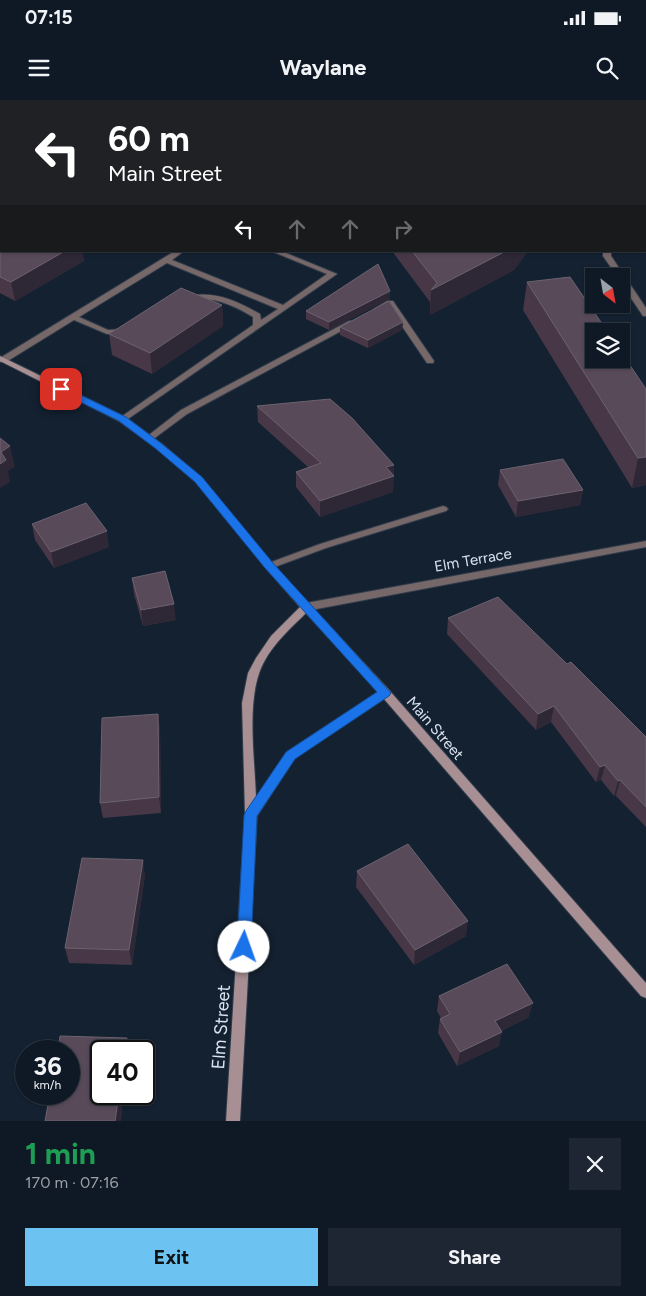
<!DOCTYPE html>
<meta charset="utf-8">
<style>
body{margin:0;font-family:Figtree,sans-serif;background:#1d2632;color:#f1f3f6;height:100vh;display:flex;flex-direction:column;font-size:19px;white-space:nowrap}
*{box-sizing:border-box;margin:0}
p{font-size:16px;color:#9ba0a7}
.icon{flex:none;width:28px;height:28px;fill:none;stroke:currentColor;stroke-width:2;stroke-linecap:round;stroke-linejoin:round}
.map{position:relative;height:1021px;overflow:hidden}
.details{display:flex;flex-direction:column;background:#0f1925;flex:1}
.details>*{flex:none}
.hud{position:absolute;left:0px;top:0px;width:646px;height:152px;box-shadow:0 1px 4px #0004,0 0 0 1px #2f3842;background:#202124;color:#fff;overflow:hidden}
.needle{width:32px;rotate:149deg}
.fabs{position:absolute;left:585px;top:168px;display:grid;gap:10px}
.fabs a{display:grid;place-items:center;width:45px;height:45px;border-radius:0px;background:#0f1925;box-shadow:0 1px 4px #0004,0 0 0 1px #2f3842;font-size:25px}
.speed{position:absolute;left:15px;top:940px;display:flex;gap:10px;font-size:25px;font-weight:700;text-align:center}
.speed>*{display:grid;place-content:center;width:65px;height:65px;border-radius:50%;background:#0f1925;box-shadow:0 1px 4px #0004,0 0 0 1px #2f3842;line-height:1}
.speed small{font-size:12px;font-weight:400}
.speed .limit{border:2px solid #111;border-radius:8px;background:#fff;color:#111}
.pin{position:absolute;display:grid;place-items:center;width:42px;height:42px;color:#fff;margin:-21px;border-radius:10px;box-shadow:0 2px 8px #0006}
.me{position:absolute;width:55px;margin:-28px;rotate:3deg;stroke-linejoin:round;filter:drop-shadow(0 0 4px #0008)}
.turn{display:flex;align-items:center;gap:18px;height:105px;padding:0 25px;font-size:22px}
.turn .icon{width:65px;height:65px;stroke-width:2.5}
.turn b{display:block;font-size:35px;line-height:42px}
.lanes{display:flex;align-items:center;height:48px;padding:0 25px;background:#0003;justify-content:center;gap:25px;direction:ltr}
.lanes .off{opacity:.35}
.round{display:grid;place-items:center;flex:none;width:52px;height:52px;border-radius:0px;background:#1d2632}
.head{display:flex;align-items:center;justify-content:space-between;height:85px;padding:0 25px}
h1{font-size:30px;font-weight:700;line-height:38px;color:#1e9e55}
.button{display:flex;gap:10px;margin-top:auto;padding:10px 25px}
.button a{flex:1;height:58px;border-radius:0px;background:#6cc3f2;color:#111;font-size:20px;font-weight:700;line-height:58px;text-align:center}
.button a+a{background:#1d2632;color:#f1f3f6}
.status{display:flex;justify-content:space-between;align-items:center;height:35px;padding:0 25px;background:#0f1925;direction:ltr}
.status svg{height:14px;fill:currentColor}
header{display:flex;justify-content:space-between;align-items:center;height:65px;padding:0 25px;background:#0f1925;font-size:22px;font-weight:700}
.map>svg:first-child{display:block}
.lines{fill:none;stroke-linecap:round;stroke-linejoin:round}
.lane-casing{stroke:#303c4b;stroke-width:2}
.street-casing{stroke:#303c4b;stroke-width:2}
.secondary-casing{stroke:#303c4b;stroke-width:2}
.lane{fill:#766769;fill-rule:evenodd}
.street{fill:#766769;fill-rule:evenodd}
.secondary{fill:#a78f93;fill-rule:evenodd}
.wall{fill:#483847}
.shaded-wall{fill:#2d2736}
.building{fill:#584a59;stroke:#6c6270}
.route{fill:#1a73e8;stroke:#114b97}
.labels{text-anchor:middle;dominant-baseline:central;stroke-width:5;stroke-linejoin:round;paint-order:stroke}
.street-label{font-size:15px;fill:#dae3ee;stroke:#142131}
.near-street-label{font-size:18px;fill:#dae3ee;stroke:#142131}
</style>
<div class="status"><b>07:15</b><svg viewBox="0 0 49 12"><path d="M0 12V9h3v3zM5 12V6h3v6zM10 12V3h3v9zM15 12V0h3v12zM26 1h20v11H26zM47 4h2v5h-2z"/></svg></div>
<header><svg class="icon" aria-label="menu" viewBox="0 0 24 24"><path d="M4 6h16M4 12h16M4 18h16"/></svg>Waylane<svg class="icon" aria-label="search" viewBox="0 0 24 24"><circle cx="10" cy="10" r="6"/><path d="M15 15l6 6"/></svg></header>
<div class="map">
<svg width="646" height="1021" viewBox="0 0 646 1021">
<rect width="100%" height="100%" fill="#142131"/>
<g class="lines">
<g class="lane-casing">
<path id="lane" d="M175,151H184L172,160L283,205L327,174L271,151H281L337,174L125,321H119L118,319L253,225V217C231,204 211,195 185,201H182V197C213,190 233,199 260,214L261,220L278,209L167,163L79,217L108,230L127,229V233L107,234L74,220L6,262H0V258Z
M387,201H393L434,261L433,263H427L389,207L378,211L374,209Z
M349,221H352L356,223L187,314L152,340L149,341L145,338L181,310Z
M443,406L446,407L448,409L446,411L326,448L272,468L269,469L264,466L266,464L320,444Z"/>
</g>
<g class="street-casing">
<path id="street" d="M645,89H646V93H645Z
M603,151H611V156L646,208V216H643L621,183V176H617L603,156Z
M646,441V447L306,511L301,507L306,503Z"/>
</g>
<g class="secondary-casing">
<path id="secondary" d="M0,256L125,317L162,344L201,377L272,464L389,590L646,883V898L641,896L384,599L295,658L257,716L240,1021H226L245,715L242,603L248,573L256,558L271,536L300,507L266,468L195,381L156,348L119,321L0,261ZM306,513L378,592L287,652L256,698C255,659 245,597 264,562C274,543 291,528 306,513Z"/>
</g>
<use href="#lane" class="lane"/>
<use href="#street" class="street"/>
<use href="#secondary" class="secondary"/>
</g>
<path class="wall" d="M116,0H329L328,1H116Z
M0,54L1,151H82L84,161L15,201L0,193Z
M392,151H528L514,170L430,215V202Z
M527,182L621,259L646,385L632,388L523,210Z
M390,199L329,230L306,219V211Z
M222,205L223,226L152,274L112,255L109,234Z
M403,222L402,230L368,248L340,235V227Z
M257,306L394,365L393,392L320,417L296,387V372L308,367L258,322Z
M500,370L583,390L580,405L516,417L498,385Z
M32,424L109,447L54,468L35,440Z
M132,478L176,520L143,526L134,494Z
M448,518L567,564L646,637V727L616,696H614L601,680L596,682L551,622L536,630L447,534Z
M158,614L160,630L161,713L103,718L100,703Z
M357,771L466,836L414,865L356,787Z
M145,775L132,865L69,863L65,848Z
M439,896L529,917L501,931L499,946L457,966L438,933L440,919L441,918L437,911Z"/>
<path class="shaded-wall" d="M310,0H329L328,1H308Z
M65,151H82L84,161L15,201L11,182Z
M506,151H528L514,170L430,215L431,190Z
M390,191V199L329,230V222Z
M222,205L223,226L152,274L150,253Z
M403,222L402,230L368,248V240Z
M10,346L15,367L8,371L10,382L0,388V364L1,352Z
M646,357V385L632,388L638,358Z
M394,365L393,392L320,417V401L386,367Z
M583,390L580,405L516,417L518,401Z
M107,431L109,447L54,468L51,452Z
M174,504L176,520L143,526L141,510Z
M554,606L551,622L536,630L538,614Z
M158,614L160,630L161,713L159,697Z
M605,665L601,680L596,682L600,667Z
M620,680L616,696H614L618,681Z
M143,760L145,775L132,865L129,850Z
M468,821L466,836L414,865L415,850Z
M533,903L529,917L492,935L495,921Z
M502,932L499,946L457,966L460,952Z
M127,938L130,951H125Z
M119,994H124L121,1021H115Z"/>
<path class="building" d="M146,0H310L308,1H150Z
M0,54H1V101H0Z
M0,106H1V151H65L11,182L0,177Z
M412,151H506L431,190L437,183Z
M378,164L390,191L329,222L306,211Z
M570,177L607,231H594V259H621V252L646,289V357L638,358L527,182Z
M181,188L222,205L150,253L109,234Z
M389,201L403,222L368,240L340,227Z
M330,299L352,318L394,365L386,367L394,376L320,401L296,372L321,363L257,306Z
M0,338L10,346L1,352L6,360L0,364Z
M563,359L583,390L518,401L500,370Z
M86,403L107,431L51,452L32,424Z
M165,471L174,504L141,510L132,478Z
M498,497L567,564L571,562L646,637V707L620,680L618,681L605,665L600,667L554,606L538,614L448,518Z
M158,614L159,697L100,703L102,618Z
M408,744L468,821L415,850L357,771Z
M82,758L143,760L129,850L65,848Z
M507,864L533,903L495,921L502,932L460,952L440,919L450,914L439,896Z
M60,936L127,938L125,951H101V994H119L115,1021H45L50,994H69V951H58Z"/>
<path class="route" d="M58,287H64L126,317L162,344L202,377L273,463L391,593L389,596L295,659L257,716L251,847L249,851L244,853L239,851L237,847L244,715L246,711L286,652L377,592L265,468L195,382L155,348L119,321L58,291Z"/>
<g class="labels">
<g class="street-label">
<text transform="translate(473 460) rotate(-10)">Elm Terrace</text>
<text transform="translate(435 628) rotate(49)">Main Street</text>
</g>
<g class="near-street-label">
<text transform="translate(221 927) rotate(-86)">Elm Street</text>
</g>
</g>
</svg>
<div class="fabs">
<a><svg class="needle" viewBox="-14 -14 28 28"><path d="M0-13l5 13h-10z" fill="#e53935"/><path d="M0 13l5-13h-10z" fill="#9ba0a7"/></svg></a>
<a><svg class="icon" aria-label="layers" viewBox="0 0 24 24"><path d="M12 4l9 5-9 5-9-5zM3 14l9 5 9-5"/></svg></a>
</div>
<div class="speed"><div>36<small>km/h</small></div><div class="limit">40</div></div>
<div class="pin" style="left:61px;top:289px;background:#d93025"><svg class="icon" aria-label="arrive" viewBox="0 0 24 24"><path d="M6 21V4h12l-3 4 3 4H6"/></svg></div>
<svg class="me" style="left:244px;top:847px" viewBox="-20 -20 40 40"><circle r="19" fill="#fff"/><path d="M0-13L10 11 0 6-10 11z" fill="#1a73e8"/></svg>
<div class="hud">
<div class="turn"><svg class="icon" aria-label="left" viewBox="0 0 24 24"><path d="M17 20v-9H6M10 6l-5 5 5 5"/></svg><div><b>60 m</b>Main Street</div></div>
<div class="lanes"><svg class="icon" aria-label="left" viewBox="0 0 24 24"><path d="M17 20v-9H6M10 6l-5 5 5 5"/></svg><svg class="icon off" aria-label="ahead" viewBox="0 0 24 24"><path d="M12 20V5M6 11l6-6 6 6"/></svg><svg class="icon off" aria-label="ahead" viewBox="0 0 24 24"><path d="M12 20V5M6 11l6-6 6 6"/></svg><svg class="icon off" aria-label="right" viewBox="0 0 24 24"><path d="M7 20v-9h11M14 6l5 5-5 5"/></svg></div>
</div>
</div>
<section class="details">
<div class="head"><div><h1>1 min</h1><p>170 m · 07:16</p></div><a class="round"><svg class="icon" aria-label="close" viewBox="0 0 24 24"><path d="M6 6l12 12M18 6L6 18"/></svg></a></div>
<div class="button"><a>Exit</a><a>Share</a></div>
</section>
